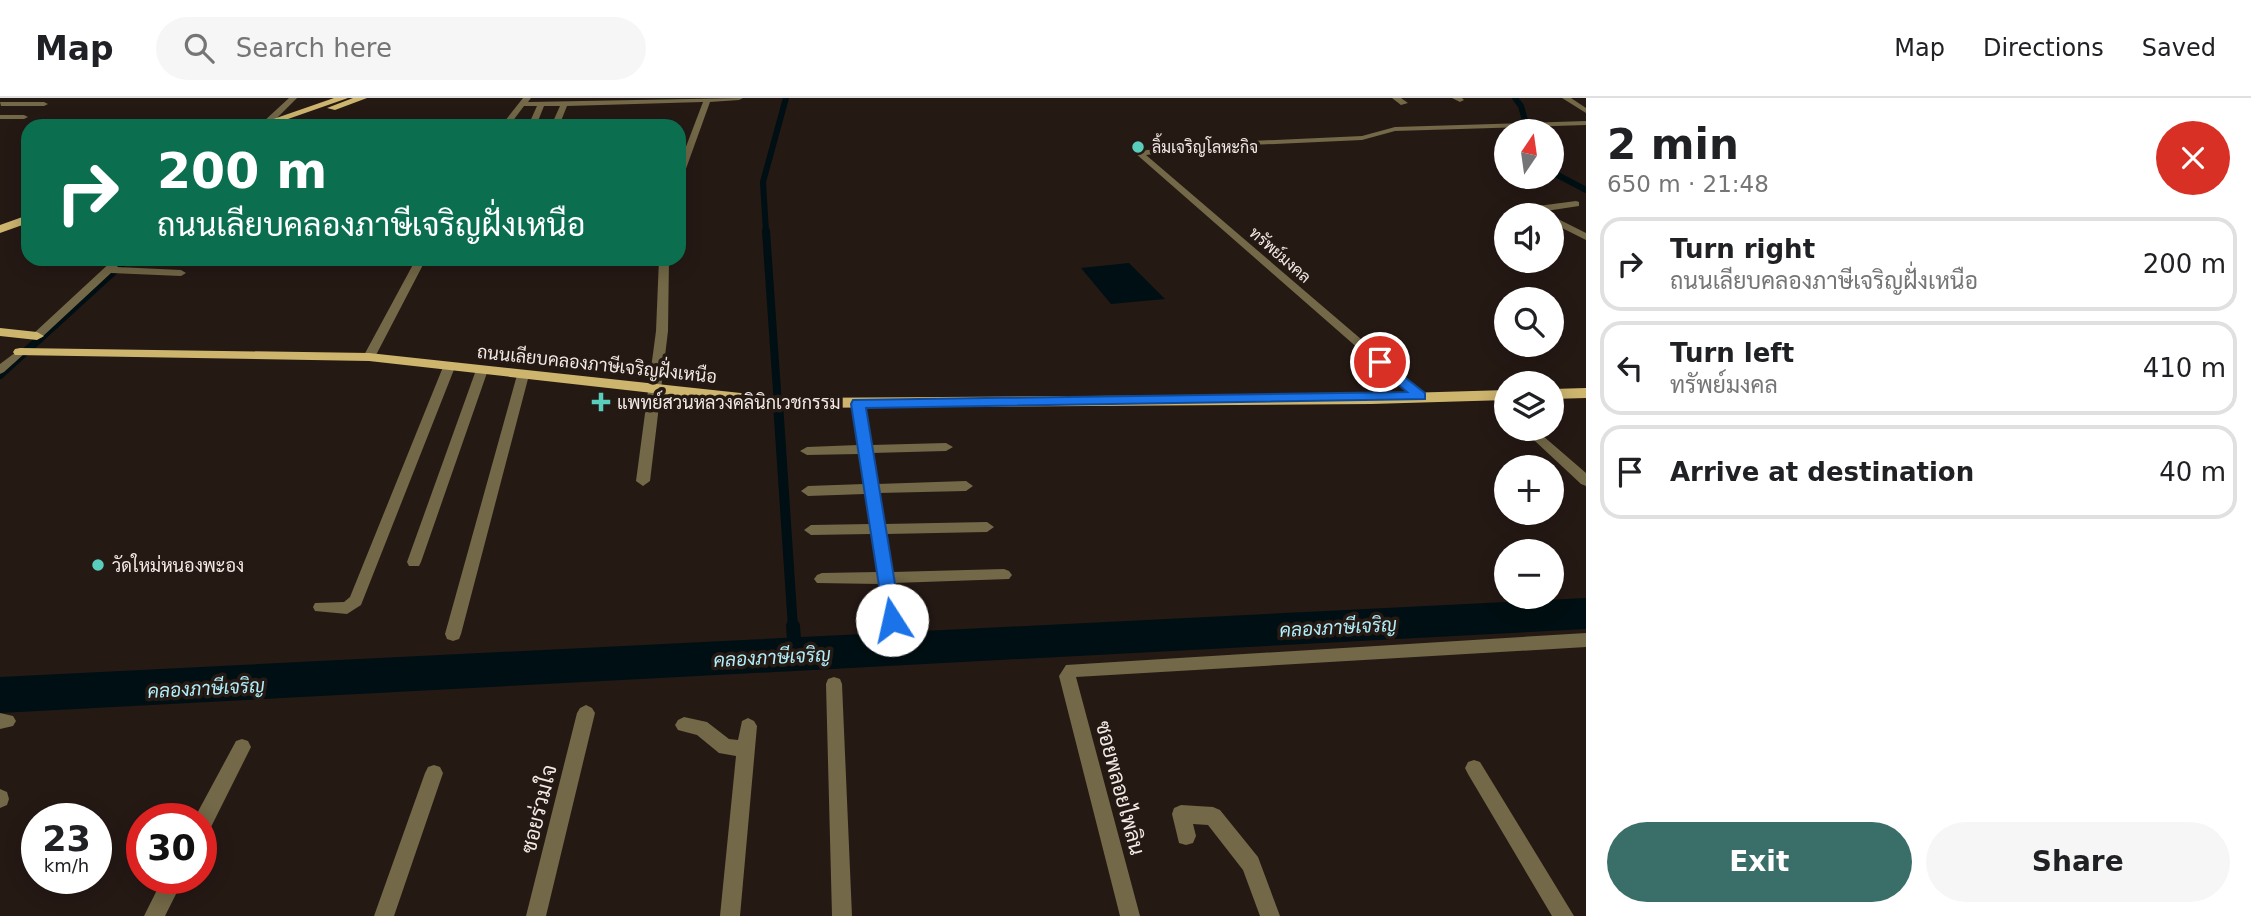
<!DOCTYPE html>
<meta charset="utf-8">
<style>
body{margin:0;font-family:"DejaVu Sans",Sarabun,sans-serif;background:#f6f6f6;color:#202124;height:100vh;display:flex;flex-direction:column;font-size:26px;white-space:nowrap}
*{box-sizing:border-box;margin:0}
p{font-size:23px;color:#757577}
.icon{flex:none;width:38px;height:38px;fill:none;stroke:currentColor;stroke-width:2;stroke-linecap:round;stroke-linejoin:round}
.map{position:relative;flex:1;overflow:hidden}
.sheet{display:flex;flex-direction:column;background:#fff;width:665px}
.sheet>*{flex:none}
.hud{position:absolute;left:21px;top:21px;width:665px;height:147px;border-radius:21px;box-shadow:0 4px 18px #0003;background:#0b6e4f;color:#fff;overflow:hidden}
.needle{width:46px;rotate:13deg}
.fabs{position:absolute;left:1494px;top:21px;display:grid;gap:14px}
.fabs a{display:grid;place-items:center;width:70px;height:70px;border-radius:50%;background:#fff;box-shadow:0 4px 18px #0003;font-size:35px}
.speed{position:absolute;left:21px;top:705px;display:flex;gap:14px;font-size:35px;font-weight:700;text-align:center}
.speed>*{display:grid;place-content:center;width:91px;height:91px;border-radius:50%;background:#fff;box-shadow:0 4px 18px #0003;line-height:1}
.speed small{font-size:18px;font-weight:400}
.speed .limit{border:10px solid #d22;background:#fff;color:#111}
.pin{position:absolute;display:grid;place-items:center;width:60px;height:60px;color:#fff;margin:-30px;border:4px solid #fff;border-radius:50%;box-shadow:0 2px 7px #0007}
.me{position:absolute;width:77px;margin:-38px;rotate:350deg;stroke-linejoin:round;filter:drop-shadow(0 0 5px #0008)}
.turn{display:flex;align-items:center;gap:24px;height:147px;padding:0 21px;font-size:32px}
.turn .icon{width:91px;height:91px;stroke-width:2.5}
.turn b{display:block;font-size:49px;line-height:60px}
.round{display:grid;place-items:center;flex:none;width:74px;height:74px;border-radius:37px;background:#f6f6f6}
.headline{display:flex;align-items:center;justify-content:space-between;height:119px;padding:0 21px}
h1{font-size:42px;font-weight:600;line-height:52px}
.button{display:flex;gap:14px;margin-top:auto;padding:14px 21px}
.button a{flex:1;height:80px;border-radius:42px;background:#3a6f69;color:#fff;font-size:28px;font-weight:600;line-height:80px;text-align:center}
.button a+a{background:#f6f6f6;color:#202124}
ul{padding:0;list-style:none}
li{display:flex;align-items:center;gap:21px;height:94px;margin:0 14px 10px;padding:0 7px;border:4px solid #e0e0e0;border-radius:21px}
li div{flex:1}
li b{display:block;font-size:26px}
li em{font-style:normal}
header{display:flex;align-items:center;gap:42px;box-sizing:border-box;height:98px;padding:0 35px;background:#fff;border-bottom:2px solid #e0e0e0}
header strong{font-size:33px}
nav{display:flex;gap:38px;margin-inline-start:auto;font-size:24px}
.search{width:490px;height:63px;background:#f6f6f6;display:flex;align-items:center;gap:18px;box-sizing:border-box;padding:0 24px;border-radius:38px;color:#757577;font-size:26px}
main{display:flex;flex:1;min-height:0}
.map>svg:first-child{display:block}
.water{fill:#000f13}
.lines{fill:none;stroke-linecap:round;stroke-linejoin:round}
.canal-far3{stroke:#000f13;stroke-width:6}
.canal-far2{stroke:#000f13;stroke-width:8}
.canal-far1{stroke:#000f13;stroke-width:10}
.canal{stroke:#000f13;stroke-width:14}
.minor{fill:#736847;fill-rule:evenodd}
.major{fill:#cdb56e;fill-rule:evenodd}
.route{fill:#1a73e8;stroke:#114b97;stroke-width:2}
.poi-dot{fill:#5acebd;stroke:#251914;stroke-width:2.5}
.labels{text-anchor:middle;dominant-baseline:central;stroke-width:7;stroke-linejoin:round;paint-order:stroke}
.far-poi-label{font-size:16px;fill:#f2e9e5;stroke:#251914;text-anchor:start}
.far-street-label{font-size:16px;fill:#f2e9e5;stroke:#251914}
.street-label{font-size:18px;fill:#f2e9e5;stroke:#251914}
.poi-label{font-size:18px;fill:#f2e9e5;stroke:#251914;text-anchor:start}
.water-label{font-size:19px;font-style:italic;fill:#b0effb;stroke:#251914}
.near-street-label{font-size:21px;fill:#f2e9e5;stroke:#251914}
</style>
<header>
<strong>Map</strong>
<div class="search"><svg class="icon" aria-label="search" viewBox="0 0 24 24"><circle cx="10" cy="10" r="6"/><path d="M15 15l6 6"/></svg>Search here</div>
<nav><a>Map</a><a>Directions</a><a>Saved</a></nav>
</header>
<main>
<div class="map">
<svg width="1586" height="818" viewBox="0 0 1586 818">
<rect width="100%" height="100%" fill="#251914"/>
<path class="water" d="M1129,165L1165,201L1111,206L1081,170Z
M1586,500V531L0,615V579Z"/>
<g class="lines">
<path class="canal-far3" d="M1515,0L1521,8L1528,33
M1552,74L1586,92
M766,134L763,84L786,0"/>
<path class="canal-far2" d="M766,133L778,307
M0,277L127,161"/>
<path class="canal-far1" d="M778,305L793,530"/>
<path class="canal" d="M793,528L795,554"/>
<path class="minor" d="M289,0H297L269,28H263V24Z
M523,0H531L528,4L743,0L739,2L710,4L683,79L679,82V67L703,4L567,8L559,28H551L560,8H544L536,28H528L537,8H524L509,28H501Z
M1392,0H1401L1408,5L1401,7Z
M1452,0H1462L1464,2L1460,4Z
M1562,0H1571L1586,10V15Z
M0,4H44L48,6L44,8H1Z
M0,17H24L28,19L24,21H0Z
M1586,23V27L1395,33L1362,42L1207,49L1146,57L1424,295L1426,298L1420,302L1416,301L1135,55L1139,53L1207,45L1362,38L1395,29Z
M1576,103L1579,104V108L1546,113L1550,117H1540L1533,111L1538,108Z
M1552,118L1586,135V142L1552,125Z
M114,161H125L117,169L181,172L186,175L181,178L111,175L41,240H33V236Z
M416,161H426L375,259L369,262L365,261L363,259Z
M659,161H669L668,233L650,383L643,388L636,383L656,233Z
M20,251L24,252V256L4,274L0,276V266Z
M449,265L455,269L361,507L347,516L315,513L313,509L315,505L344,504L350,499L443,269Z
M482,268L488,272L421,464L419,468H409L407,464L476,272Z
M523,273L529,277L461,536L459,541L453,543L447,541L445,536L517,277Z
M1495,293L1507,302V313L1503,312L1489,297Z
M858,302L864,306L871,347L946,345L953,349L946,353L872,355L877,386L966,383L973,388L966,393L879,395L884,426L987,424L994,429L987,434L886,436L892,474L1004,471L1009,473L1012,477L1009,481L894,485L900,522L898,526L892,528L886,526L884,522L879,486L817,485L814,481L817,477L822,475L877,474L871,436L811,437L804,432L811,427L870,426L865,396L808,398L801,393L808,388L864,386L859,356L807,357L800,353L807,349L858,347L852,306Z
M1522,331H1535L1586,375V388L1581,386Z
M1586,535V549L1076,579L1140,818H1120L1059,578L1066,567Z
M834,579L840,581L842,586L852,818H832L826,586L828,581Z
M586,607L592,610L595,615L546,818H526L577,615L580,610Z
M0,615L13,618L16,623L13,628L0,631Z
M684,619L707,624L729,641L738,642L742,623L748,620L754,623L757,628L740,818H720L736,658L719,655L697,637L678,632L675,627L678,622Z
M242,641L248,643L251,649L208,735L201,737V721H194L236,643Z
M1474,662L1480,664L1574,818H1552L1468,676L1465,670L1468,664Z
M434,667L440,669L443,675L394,818H374L425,675L428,669Z
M0,691L7,694L9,701L7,707L0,710Z
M1181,707L1213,709L1220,712L1258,759L1280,818H1260L1243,772L1208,727L1193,726L1196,738L1193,745L1186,747L1179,745L1172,716L1174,710Z
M163,780H184L165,818H144Z"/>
<path class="major" d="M334,0H348L268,28H253Z
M353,0H367L335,12L327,10Z
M28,117V125L0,135V127Z
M0,230L37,234L44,238L37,242L0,238Z
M20,250L369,255L787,300L1371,296L1507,292V302L1371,306L787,310L369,263L15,257L13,254L15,251Z
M1586,290V300L1552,301V291Z"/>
</g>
<path class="route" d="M1380,260L1425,295V301L866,310L901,522L898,527L892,529L885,527L851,306L853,302L1407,294L1376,267L1374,264Z"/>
<g class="poi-dot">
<circle cx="1138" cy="49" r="7"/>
<path d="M597.5 293.5h7v7h7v7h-7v7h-7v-7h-7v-7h7z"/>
<circle cx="98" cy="467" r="7"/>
</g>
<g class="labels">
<g class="far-poi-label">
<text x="1152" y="49">ลิ้มเจริญโลหะกิจ</text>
</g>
<g class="far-street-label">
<text transform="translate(1280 157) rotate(41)">ทรัพย์มงคล</text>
</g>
<g class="street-label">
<text transform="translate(597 266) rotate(6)">ถนนเลียบคลองภาษีเจริญฝั่งเหนือ</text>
</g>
<g class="poi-label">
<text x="617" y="304">แพทย์สวนหลวงคลินิกเวชกรรม</text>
<text x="112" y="467">วัดใหม่หนองพะอง</text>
</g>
<g class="water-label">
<text transform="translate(1338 529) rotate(-3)">คลองภาษีเจริญ</text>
<text transform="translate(772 559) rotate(-3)">คลองภาษีเจริญ</text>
<text transform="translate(206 590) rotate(-3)">คลองภาษีเจริญ</text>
</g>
<g class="near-street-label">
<text transform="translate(1120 690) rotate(75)">ซอยพลอยไพลิน</text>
<text transform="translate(539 711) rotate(-76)">ซอยร่วมใจ</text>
</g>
</g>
</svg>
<div class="fabs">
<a><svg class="needle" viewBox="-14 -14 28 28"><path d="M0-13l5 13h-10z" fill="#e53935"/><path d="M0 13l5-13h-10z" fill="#757577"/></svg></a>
<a><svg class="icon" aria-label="sound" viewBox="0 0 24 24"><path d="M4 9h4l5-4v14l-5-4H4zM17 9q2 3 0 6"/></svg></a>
<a><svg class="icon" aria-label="search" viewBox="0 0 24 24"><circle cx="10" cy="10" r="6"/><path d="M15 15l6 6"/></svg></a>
<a><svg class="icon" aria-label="layers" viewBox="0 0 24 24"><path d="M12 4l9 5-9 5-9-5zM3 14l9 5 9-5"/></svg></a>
<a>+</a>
<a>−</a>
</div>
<div class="speed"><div>23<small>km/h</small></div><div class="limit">30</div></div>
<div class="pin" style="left:1380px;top:264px;background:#d93025"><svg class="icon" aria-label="arrive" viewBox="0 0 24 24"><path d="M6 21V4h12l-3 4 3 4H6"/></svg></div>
<svg class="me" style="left:892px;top:522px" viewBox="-20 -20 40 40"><circle r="19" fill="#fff"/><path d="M0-13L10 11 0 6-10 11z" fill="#1a73e8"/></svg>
<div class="hud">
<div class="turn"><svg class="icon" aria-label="right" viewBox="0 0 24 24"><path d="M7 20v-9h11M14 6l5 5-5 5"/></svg><div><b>200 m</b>ถนนเลียบคลองภาษีเจริญฝั่งเหนือ</div></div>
</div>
</div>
<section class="sheet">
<div class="headline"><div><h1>2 min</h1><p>650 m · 21:48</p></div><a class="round" style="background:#d93025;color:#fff"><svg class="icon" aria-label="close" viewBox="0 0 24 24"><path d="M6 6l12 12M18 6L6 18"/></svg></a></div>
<ul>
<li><svg class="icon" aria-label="right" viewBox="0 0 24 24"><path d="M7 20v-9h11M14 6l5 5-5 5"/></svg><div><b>Turn right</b><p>ถนนเลียบคลองภาษีเจริญฝั่งเหนือ</p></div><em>200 m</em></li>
<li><svg class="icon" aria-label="left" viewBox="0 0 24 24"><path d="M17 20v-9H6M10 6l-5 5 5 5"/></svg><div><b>Turn left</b><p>ทรัพย์มงคล</p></div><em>410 m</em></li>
<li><svg class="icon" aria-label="arrive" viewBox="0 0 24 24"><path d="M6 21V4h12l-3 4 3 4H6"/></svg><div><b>Arrive at destination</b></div><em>40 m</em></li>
</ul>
<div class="button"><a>Exit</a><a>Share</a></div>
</section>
</main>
